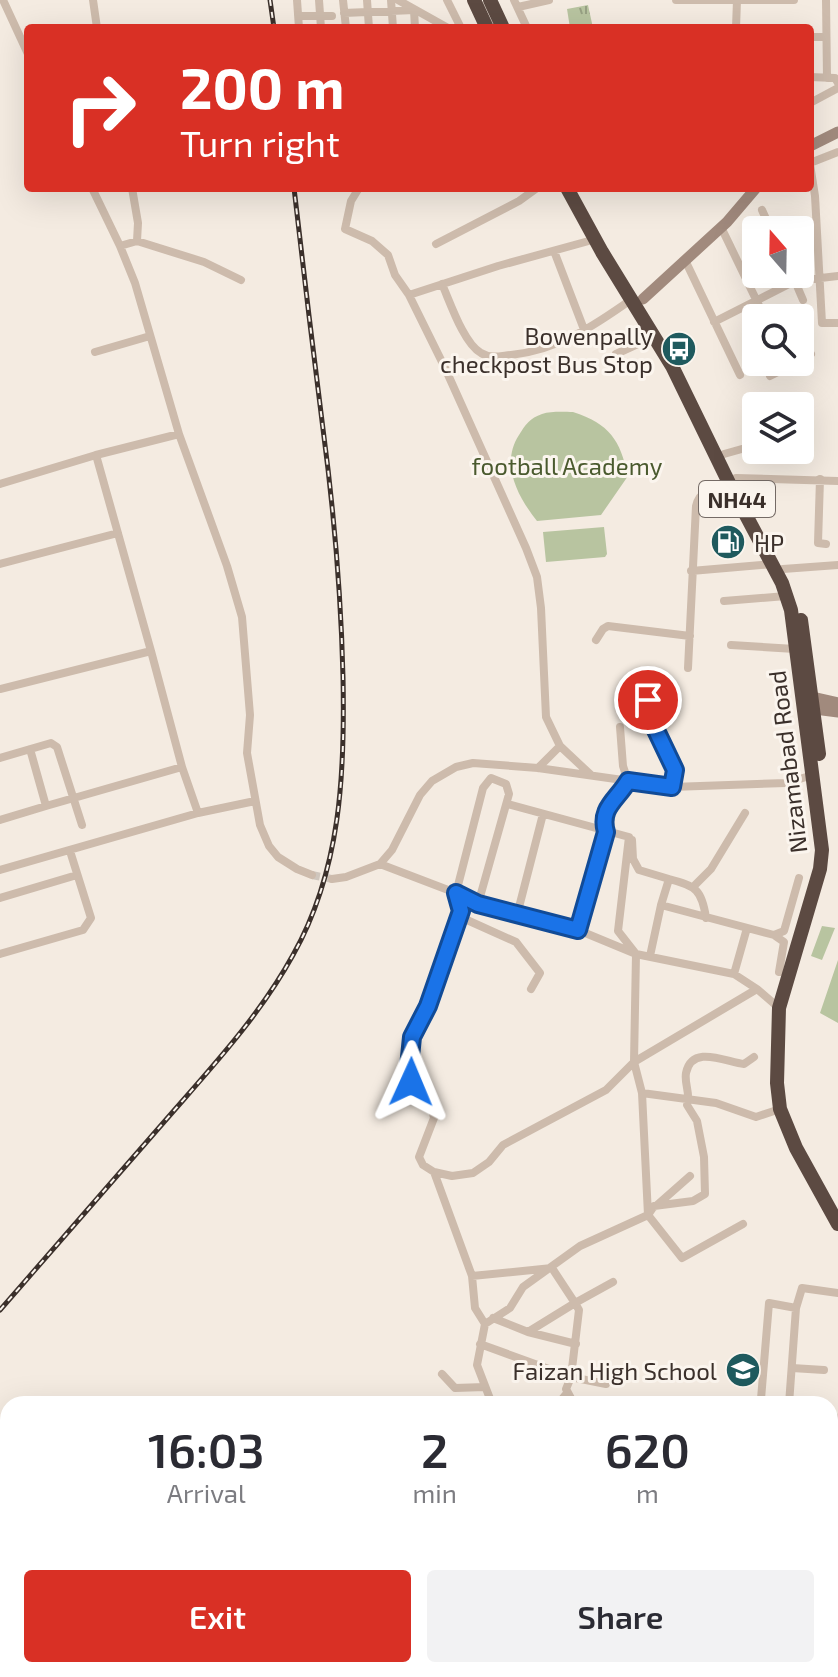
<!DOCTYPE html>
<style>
body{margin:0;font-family:"Exo 2",sans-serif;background:#f2f2f3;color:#2b2b33;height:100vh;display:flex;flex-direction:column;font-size:30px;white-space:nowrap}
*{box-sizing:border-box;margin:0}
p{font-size:26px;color:#7c7c81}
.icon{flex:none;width:44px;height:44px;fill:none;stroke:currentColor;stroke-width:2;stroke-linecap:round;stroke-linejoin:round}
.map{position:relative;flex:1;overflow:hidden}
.side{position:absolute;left:0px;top:1396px;width:838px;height:282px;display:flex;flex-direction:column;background:#fff;border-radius:24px 24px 0 0;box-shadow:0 8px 32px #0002}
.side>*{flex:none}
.top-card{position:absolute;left:24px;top:24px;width:790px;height:168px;border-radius:8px;box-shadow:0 8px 32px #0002;background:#d93025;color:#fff;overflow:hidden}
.needle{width:52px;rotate:340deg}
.buttons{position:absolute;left:742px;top:216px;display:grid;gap:16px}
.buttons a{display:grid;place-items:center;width:72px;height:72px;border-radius:8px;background:#fff;box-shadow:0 8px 32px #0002;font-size:40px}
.pin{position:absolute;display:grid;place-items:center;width:68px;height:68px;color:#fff;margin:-34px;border:4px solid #fff;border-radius:50%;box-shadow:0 2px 8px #0007}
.me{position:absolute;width:88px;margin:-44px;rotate:1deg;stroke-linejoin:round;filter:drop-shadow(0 0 6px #0008)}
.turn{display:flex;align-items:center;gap:28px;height:168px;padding:0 24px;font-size:36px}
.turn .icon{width:104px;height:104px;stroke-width:2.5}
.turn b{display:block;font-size:56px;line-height:68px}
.eta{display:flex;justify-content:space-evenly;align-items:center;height:136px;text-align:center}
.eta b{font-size:48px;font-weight:600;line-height:56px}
.action{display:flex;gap:16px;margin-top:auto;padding:16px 24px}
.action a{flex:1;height:92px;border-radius:8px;background:#d93025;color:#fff;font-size:32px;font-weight:600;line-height:92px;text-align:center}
.action a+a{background:#f2f2f3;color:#2b2b33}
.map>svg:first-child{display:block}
.grass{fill:url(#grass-tufts)}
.park{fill:#b8c4a0}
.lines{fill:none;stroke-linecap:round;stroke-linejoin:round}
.street-tunnel{stroke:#cfc6bd;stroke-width:8;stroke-dasharray:8 4;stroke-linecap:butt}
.street{stroke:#cdbbac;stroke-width:8}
.secondary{stroke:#a18a7d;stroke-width:11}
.highway{stroke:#5c4a42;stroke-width:14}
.rail-casing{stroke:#3b302b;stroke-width:5}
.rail{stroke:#fbf5ee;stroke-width:2;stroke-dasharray:6;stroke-linecap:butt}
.route-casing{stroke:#114b97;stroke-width:20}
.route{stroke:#1a73e8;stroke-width:14}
.labels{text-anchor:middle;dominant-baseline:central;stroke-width:6;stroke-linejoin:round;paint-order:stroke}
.shield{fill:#fbf5ee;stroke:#756b66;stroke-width:2}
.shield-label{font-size:22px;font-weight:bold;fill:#3b302b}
.poi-label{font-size:24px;fill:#3b302b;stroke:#fbf5ee;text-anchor:end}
.park-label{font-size:24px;fill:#4a5a2e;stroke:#fbf5ee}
.street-label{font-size:24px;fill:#3b302b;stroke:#fbf5ee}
</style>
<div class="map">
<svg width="838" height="1677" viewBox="0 0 838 1677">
<defs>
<pattern id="grass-tufts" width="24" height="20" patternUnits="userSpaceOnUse" patternTransform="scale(2)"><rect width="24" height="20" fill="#b8c4a0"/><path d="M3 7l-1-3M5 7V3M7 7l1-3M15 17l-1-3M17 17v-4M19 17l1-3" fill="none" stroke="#97a083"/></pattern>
</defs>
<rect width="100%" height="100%" fill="#f4ebe1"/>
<path class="grass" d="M588,5L593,28H570L567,9Z"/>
<path class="park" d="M573,412C610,424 620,440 628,476L601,515L537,521C518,497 500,464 519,435C525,425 530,418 542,414C551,411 564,412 573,412Z
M604,527L607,554L605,557L546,562L543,532Z
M822,926L835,928L822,960L811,956Z
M838,960V1023L820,1013Z"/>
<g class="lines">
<path class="street-tunnel" d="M312,875L332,879"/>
<path class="street" d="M3,0L28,54
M93,0L97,28
M297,0L299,28
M319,0L321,28
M343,0L346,28
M367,0L369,28
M391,0L393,28
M398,0L448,28
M447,0L461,28
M514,0L527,28
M676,0H794
M826,0L827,78
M518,7L549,0
M344,13L414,10L415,28
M299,16H332
M736,28L737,0
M810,37H826
M810,77L835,78L838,83
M810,103L838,88
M810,163L838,152
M810,164L815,196L822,323H838
M92,188L120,246
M132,188L138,223L137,241L120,246L135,283L179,434
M359,188L351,201L345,229L372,241L388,255L395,275L409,295L445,368L526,548L537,577L541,608L546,717L560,746
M762,210L771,230
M721,227L765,318
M137,241L204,262L241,280
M436,244L519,201L537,188
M554,251L585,332
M685,260L740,375
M792,274L803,300
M442,284C450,302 464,344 481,353C491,359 500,356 511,355C558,350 594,326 632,299
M409,295L498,266L596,239
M714,322L795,281L838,276
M95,352L150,336
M616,354L655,336
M800,361L811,354
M770,376L798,362
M724,454L756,445
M96,455L179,434L227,566L242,617L250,715L247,753L260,825L269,846L278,857L297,869L312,875
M736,478L838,481
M820,479L818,543L826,544
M0,484L96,455L151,651
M0,564L118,533
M783,569L838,565
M691,571L772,564
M724,601L786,596
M596,640L603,629L608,626L690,636
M731,645L795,649
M688,668L696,506C700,488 716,489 731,487
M0,689L151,651L182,767
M633,700H648L653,724L675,770L672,787
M648,700L656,684L653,671
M30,749L46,806L182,767L198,813
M0,758L51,743L57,747L82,825
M538,768L560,746L591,775
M508,804L629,837L618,931L636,954L734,974L757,989
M0,820L46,806
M632,840L633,859L639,870L669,879L661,905
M380,864L456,893L478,904L578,930L636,954L634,1062L642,1093L648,1215L580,1246L523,1287L510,1308L485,1324L477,1365L492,1404
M0,870L198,813L255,801
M332,879L346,877L380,864L392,850L420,795L432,781L456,767L473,763L538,768L672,787L786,783L813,775
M669,879C696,886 702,890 706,918
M693,887L711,869L745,813
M0,898L77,875
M478,904L509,794L506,784L491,778L483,788L456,893L461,911L428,1006L412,1037L409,1067L411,1082L416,1094L432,1109L434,1118L419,1157L423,1165L434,1172L452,1176L473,1173L489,1162L503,1145L606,1090L634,1062L757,989L779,1008
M461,911L467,920L516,942L540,973L531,989
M517,915L543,814
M578,930L606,832C599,808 617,800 628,781L623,766L620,727
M774,935L784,942L779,972
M0,954L83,930L91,918L70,851
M650,956L661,905L774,935L784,931L799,878
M734,974L747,928
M642,1093L716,1103L756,1117L780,1109
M434,1172L472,1276L475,1308L485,1324
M656,1206L690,1176
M743,1224L682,1258L648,1215L654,1206L693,1201L705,1194L704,1157L697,1121L687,1105C691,1094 684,1084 686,1073C692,1044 726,1062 744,1064L754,1057
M472,1276L552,1268L575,1303L613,1282
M493,1318L528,1332L576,1344
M480,1344L571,1377L579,1310L575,1303L528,1332
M792,1368L824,1370
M442,1374L455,1388L485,1387
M558,1404L567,1393
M574,1404L566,1389L571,1377L606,1384
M767,1404L761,1399L769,1303L796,1308
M789,1404L796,1308L802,1288L838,1293
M830,1414L834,1416L830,1443
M830,1462L834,1478L830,1493
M830,1502L835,1513L830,1575
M830,1594L838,1595
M830,1642L838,1641
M414,1670V1677
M143,1677L169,1670
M739,1677H810"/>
<path class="secondary" d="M810,146L838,132
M643,299L727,222L756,188
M808,696L838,703
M807,708L838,712"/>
<path class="highway" d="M474,0L487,28
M490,0L503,28
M567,188L602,252L672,366L731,487L782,583L791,610L822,850L820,869L779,1008L777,1083L780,1109L796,1148L838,1224
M801,620L819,754"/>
<g class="rail-casing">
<path id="rail" d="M270,0L274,28
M0,1310C55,1247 109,1185 164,1122C210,1069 259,1017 293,955C341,870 345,773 343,677C341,594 334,512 323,429C313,349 303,268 294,188"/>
</g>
<use href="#rail" class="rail"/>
</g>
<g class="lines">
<g class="route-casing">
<path id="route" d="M411,1082L409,1067L412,1037L428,1006L461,911L456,893L478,904L578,930L606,832C599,808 617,800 628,781L672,787L675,770L653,724L648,700"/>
</g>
<use href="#route" class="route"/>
</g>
<defs>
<g id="bus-disc" transform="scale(1.8)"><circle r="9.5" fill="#1f5a5e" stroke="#fbf5ee"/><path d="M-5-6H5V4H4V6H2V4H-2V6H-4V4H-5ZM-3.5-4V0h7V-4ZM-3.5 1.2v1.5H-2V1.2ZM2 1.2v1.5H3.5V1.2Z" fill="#fff"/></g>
<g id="fuel-disc" transform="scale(1.8)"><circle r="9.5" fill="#1f5a5e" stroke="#fbf5ee"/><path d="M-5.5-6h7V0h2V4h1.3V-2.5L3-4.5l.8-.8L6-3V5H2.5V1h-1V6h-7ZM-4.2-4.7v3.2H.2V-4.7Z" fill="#fff"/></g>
<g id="school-disc" transform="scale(1.8)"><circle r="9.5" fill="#1f5a5e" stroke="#fbf5ee"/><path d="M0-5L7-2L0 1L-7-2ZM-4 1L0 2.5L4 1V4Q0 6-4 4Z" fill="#fff"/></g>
</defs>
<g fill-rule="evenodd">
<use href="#bus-disc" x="679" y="349"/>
<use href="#fuel-disc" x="728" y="542"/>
<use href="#school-disc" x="743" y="1370"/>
</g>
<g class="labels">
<rect class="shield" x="699" y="481" width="76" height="36" rx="6"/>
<g class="shield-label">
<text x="737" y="499">NH44</text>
</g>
<g class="poi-label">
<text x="653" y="335">Bowenpally<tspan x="653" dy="28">checkpost Bus Stop</tspan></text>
<text x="754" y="542" text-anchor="start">HP</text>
<text x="717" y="1370">Faizan High School</text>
</g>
<g class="park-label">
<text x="567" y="465">football Academy</text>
</g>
<g class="street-label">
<text transform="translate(787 762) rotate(-97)">Nizamabad Road</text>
</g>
</g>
</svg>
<div class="buttons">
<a><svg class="needle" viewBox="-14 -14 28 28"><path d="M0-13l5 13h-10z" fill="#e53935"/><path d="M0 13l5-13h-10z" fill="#7c7c81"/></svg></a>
<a><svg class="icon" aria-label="search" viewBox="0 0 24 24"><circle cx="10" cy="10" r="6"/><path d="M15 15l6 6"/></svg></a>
<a><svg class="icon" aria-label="layers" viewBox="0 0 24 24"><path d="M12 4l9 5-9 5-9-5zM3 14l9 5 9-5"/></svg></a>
</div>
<div class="pin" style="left:648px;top:700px;background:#d93025"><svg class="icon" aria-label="arrive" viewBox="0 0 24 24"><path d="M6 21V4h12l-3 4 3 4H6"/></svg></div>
<svg class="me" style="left:411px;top:1082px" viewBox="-20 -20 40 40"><path d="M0-17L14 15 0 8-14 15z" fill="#1a73e8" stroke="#fff" stroke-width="4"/></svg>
<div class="top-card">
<div class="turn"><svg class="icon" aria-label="right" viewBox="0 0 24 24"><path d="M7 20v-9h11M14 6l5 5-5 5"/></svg><div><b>200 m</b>Turn right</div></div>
</div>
<section class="side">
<div class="eta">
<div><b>16:03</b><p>Arrival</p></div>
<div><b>2</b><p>min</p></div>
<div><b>620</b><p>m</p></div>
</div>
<div class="action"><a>Exit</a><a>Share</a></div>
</section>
</div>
